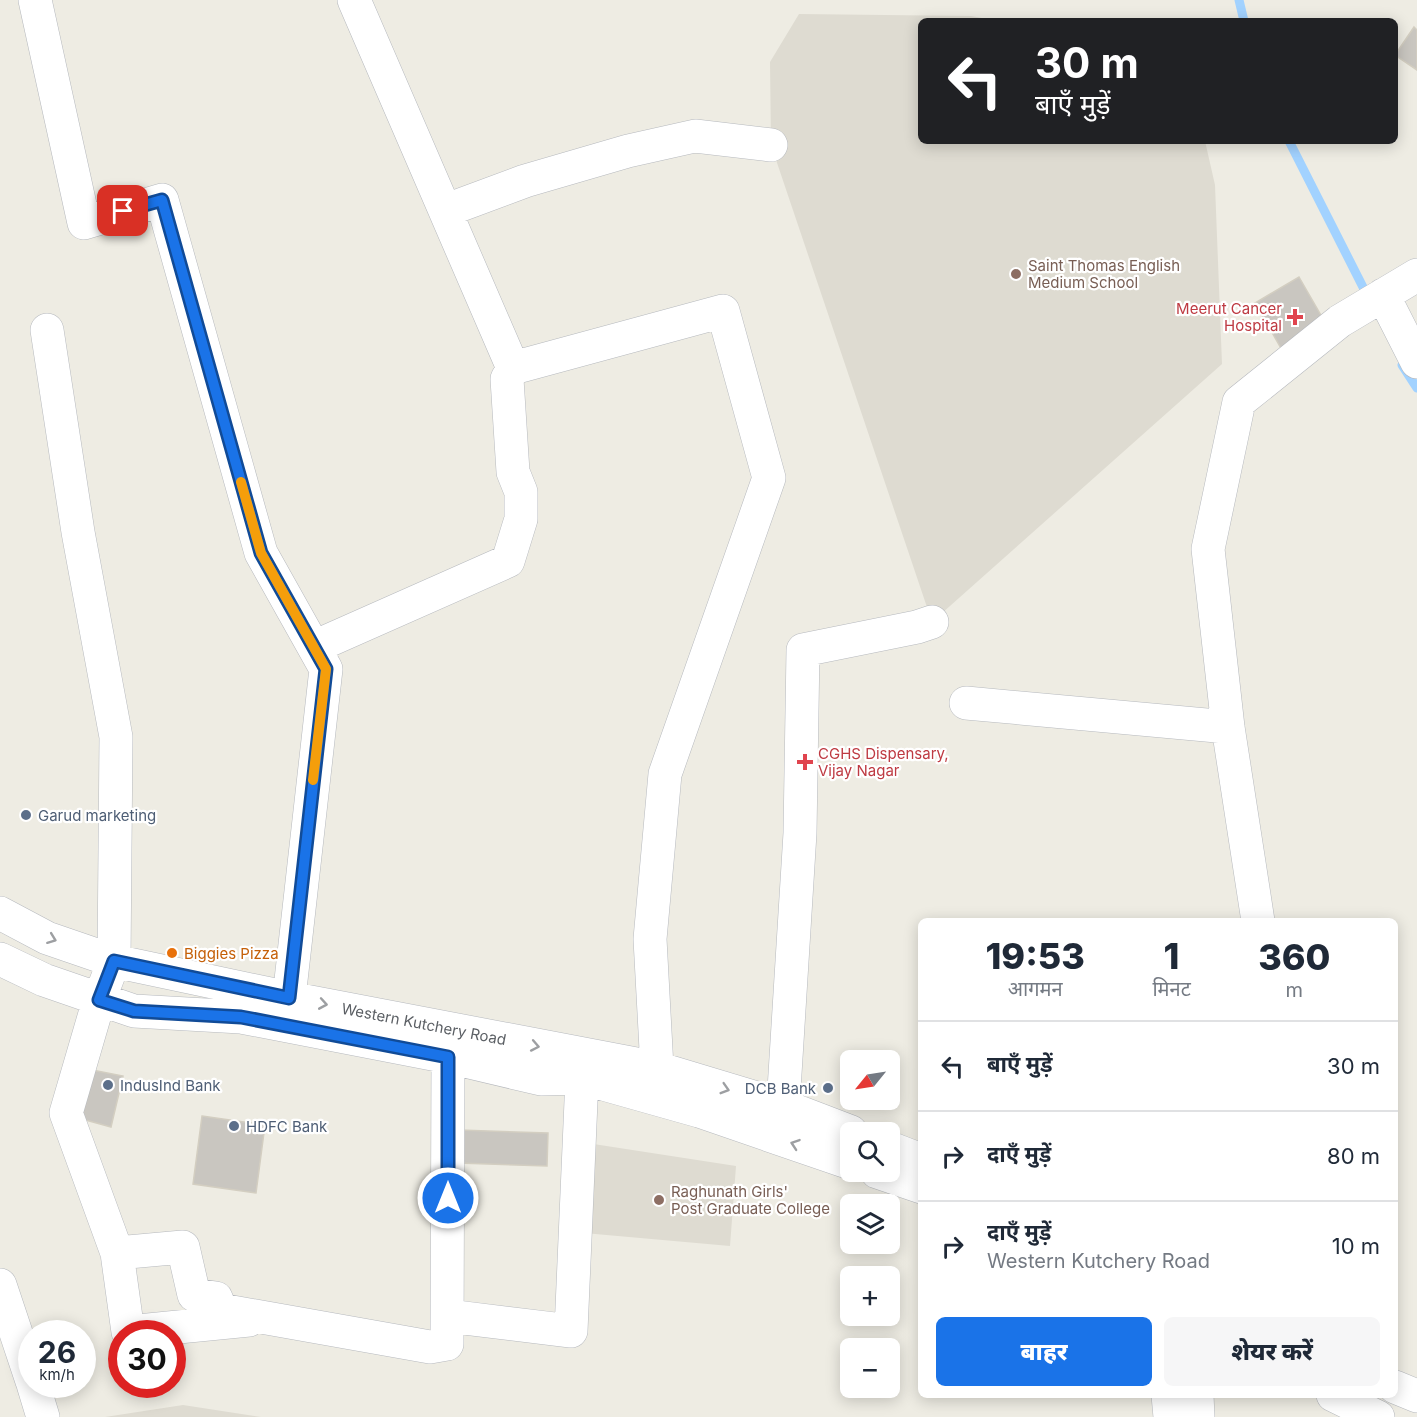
<!DOCTYPE html>
<html lang="hi">
<meta charset="utf-8">
<style>
body{margin:0;font-family:Inter,"Noto Sans Devanagari",sans-serif;background:#f6f6f7;color:#1f2937;height:100vh;display:flex;flex-direction:column;font-size:22px;white-space:nowrap}
*{box-sizing:border-box;margin:0}
p{font-size:20px;color:#747a83}
.icon{flex:none;width:33px;height:33px;fill:none;stroke:currentColor;stroke-width:2;stroke-linecap:round;stroke-linejoin:round}
.map{position:relative;flex:1;overflow:hidden}
.details{position:absolute;left:918px;top:918px;width:480px;height:480px;display:flex;flex-direction:column;background:#fff;border-radius:9px;box-shadow:0 3px 15px #0003}
.details>*{flex:none}
.banner{position:absolute;left:918px;top:18px;width:480px;height:126px;border-radius:9px;box-shadow:0 3px 15px #0003;background:#202124;color:#fff;overflow:hidden}
.needle{width:39px;rotate:240deg}
.fabs{position:absolute;left:840px;top:1050px;display:grid;gap:12px}
.fabs a{display:grid;place-items:center;width:60px;height:60px;border-radius:9px;background:#fff;box-shadow:0 3px 15px #0003;font-size:30px}
.speed{position:absolute;left:18px;top:1320px;display:flex;gap:12px;font-size:30px;font-weight:700;text-align:center}
.speed>*{display:grid;place-content:center;width:78px;height:78px;border-radius:50%;background:#fff;box-shadow:0 3px 15px #0003;line-height:1}
.speed small{font-size:15px;font-weight:400}
.speed .limit{border:9px solid #d22;background:#fff;color:#111}
.pin{position:absolute;display:grid;place-items:center;width:51px;height:51px;color:#fff;margin:-26px;border-radius:12px;box-shadow:0 3px 9px #0006}
.me{position:absolute;width:66px;margin:-33px;rotate:0deg;stroke-linejoin:round;filter:drop-shadow(0 0 4px #0008)}
.turn{display:flex;align-items:center;gap:21px;height:126px;padding:0 18px;font-size:27px}
.turn .icon{width:78px;height:78px;stroke-width:2.5}
.turn b{display:block;font-size:42px;line-height:51px}
.eta{display:flex;justify-content:space-evenly;align-items:center;height:102px;text-align:center}
.eta b{font-size:36px;font-weight:800;line-height:42px}
.cta{display:flex;gap:12px;margin-top:auto;padding:12px 18px}
.cta a{flex:1;height:69px;border-radius:9px;background:#1a73e8;color:#fff;font-size:24px;font-weight:800;line-height:69px;text-align:center}
.cta a+a{background:#f6f6f7;color:#1f2937}
ul{padding:0;list-style:none}
li{display:flex;align-items:center;gap:18px;height:90px;padding:0 18px;border-top:2px solid #e0e1e3}
li div{flex:1}
li b{display:block;font-size:22px}
li em{font-style:normal}
.map>svg:first-child{display:block}
.education{fill:#dedbd1}
.lines{fill:none;stroke-linecap:round;stroke-linejoin:round}
.stream{stroke:#a2d2ff;stroke-width:9}
.building{fill:#c9c6c0;stroke:#d3cec1;stroke-width:1.5}
.minor-casing{stroke:#b6b9be;stroke-width:34}
.minor{stroke:#fff;stroke-width:33}
.oneway{stroke:#9d9fa2}
.route-casing{stroke:#114b97;stroke-width:15}
.route{stroke:#1a73e8;stroke-width:10}
.slow{stroke:#f59e0b;stroke-width:10}
.education-dot{fill:#8d6e63;stroke:#fff;stroke-width:2}
.health-dot{fill:#e0444e;stroke:#fff;stroke-width:2}
.service-dot{fill:#5c6f8a;stroke:#fff;stroke-width:2}
.food-dot{fill:#e8710a;stroke:#fff;stroke-width:2}
.labels{text-anchor:middle;dominant-baseline:central;stroke-width:4.5;stroke-linejoin:round;paint-order:stroke}
.education-label{font-size:15px;fill:#785e54;stroke:#fff;text-anchor:start}
.health-label{font-size:15px;fill:#be3a42;stroke:#fff;text-anchor:end}
.service-label{font-size:15px;fill:#4e5e75;stroke:#fff;text-anchor:start}
.food-label{font-size:15px;fill:#c56008;stroke:#fff;text-anchor:start}
.street-label{font-size:15px;fill:#5b5f64;stroke:#fff}
</style>
<div class="map">
<svg width="1417" height="1417" viewBox="0 0 1417 1417">
<rect width="100%" height="100%" fill="#eeece3"/>
<path class="education" d="M799,14L971,16L998,21H921V141H1205L1215,185L1222,364L932,622L771,145L770,62Z
M587,1143L736,1166L730,1246L584,1233Z
M183,1405L261,1417H105Z"/>
<g class="lines">
<path class="stream" d="M1239,0L1244,21
M1289,141L1369,299
M1402,365L1417,388"/>
</g>
<path class="building" d="M1414,27L1417,30V70L1395,55Z
M1299,277L1326,324L1282,350L1255,303Z
M82,1068L123,1076L111,1127L71,1116Z
M202,1116L265,1125L256,1193L193,1184Z
M459,1130L548,1133L547,1166L458,1163Z"/>
<g class="lines">
<g class="minor-casing">
<path id="minor" d="M35,0L84,223L162,200L261,553L326,669L289,998
M354,0L513,368L723,311L769,478L665,774L650,939L657,1068
M447,210L525,181L628,151L695,136L771,145
M1383,295L1417,362
M47,330L78,532L116,737L114,961L99,1000L66,1113L117,1253L183,1247L194,1295L216,1298L221,1310L430,1347L447,1344L448,1057
M314,647L508,561L521,519V492L513,472L507,379L513,368
M966,703L1228,727
M0,913L47,938L114,961L289,998L657,1068L783,1106L851,1132
M1258,921L1228,727L1208,549L1239,402L1340,321L1417,275
M0,959L44,980L134,1011L241,1017L448,1057L541,1079L582,1078L699,1111L850,1163
M783,1106L800,833L803,650L917,627L932,622
M890,1148L921,1160
M877,1172L921,1187
M117,1253L128,1332L249,1320
M0,1285L32,1381
M448,1316L571,1331L582,1078
M33,1384L43,1417
M1395,1387L1417,1396
M1168,1395L1170,1417
M1197,1395L1198,1417
M1333,1395L1378,1417"/>
</g>
<use href="#minor" class="minor"/>
</g>
<defs><path id="oneway-chevron" d="M-2-3.5L2.5 0L-2 3.5" fill="none" stroke-width="1.6" stroke-linecap="round" stroke-linejoin="round" transform="scale(1.5)"/></defs>
<g class="oneway">
<use href="#oneway-chevron" transform="translate(52 939) rotate(21)"/>
<use href="#oneway-chevron" transform="translate(323 1004) rotate(10)"/>
<use href="#oneway-chevron" transform="translate(535 1046) rotate(11)"/>
<use href="#oneway-chevron" transform="translate(725 1089) rotate(17)"/>
<use href="#oneway-chevron" transform="translate(795 1144) rotate(-161)"/>
</g>
<g class="lines">
<g class="route-casing">
<path id="route" d="M123,211L162,200L261,553L326,669L289,998L114,961L99,1000L134,1011L241,1017L448,1057V1198"/>
</g>
<use href="#route" class="route"/>
<path class="slow" d="M241,482L261,553L326,669L313,780"/>
</g>
<g class="education-dot">
<circle cx="1016" cy="274" r="6"/>
<circle cx="659" cy="1200" r="6"/>
</g>
<g class="health-dot">
<path d="M1292 308h6v6h6v6h-6v6h-6v-6h-6v-6h6z"/>
<path d="M802 753h6v6h6v6h-6v6h-6v-6h-6v-6h6z"/>
</g>
<g class="service-dot">
<circle cx="26" cy="815" r="6"/>
<circle cx="108" cy="1085" r="6"/>
<circle cx="828" cy="1088" r="6"/>
<circle cx="234" cy="1126" r="6"/>
</g>
<circle class="food-dot" cx="172" cy="953" r="6"/>
<g class="labels">
<g class="education-label">
<text x="1028" y="265">Saint Thomas English<tspan x="1028" dy="17">Medium School</tspan></text>
<text x="671" y="1191">Raghunath Girls'<tspan x="671" dy="17">Post Graduate College</tspan></text>
</g>
<g class="health-label">
<text x="1282" y="308">Meerut Cancer<tspan x="1282" dy="17">Hospital</tspan></text>
<text x="818" y="753" text-anchor="start">CGHS Dispensary,<tspan x="818" dy="17">Vijay Nagar</tspan></text>
</g>
<g class="service-label">
<text x="38" y="815">Garud marketing</text>
<text x="120" y="1085">IndusInd Bank</text>
<text x="816" y="1088" text-anchor="end">DCB Bank</text>
<text x="246" y="1126">HDFC Bank</text>
</g>
<g class="food-label">
<text x="184" y="953">Biggies Pizza</text>
</g>
<g class="street-label">
<text transform="translate(424 1024) rotate(11)">Western Kutchery Road</text>
</g>
</g>
</svg>
<div class="fabs">
<a><svg class="needle" viewBox="-14 -14 28 28"><path d="M0-13l5 13h-10z" fill="#e53935"/><path d="M0 13l5-13h-10z" fill="#747a83"/></svg></a>
<a><svg class="icon" aria-label="search" viewBox="0 0 24 24"><circle cx="10" cy="10" r="6"/><path d="M15 15l6 6"/></svg></a>
<a><svg class="icon" aria-label="layers" viewBox="0 0 24 24"><path d="M12 4l9 5-9 5-9-5zM3 14l9 5 9-5"/></svg></a>
<a>+</a>
<a>−</a>
</div>
<div class="speed"><div>26<small>km/h</small></div><div class="limit">30</div></div>
<div class="pin" style="left:123px;top:211px;background:#d93025"><svg class="icon" aria-label="arrive" viewBox="0 0 24 24"><path d="M6 21V4h12l-3 4 3 4H6"/></svg></div>
<svg class="me" style="left:448px;top:1198px" viewBox="-20 -20 40 40"><circle r="17" fill="#1a73e8" stroke="#fff" stroke-width="3"/><path d="M0-11L8 9 0 5-8 9z" fill="#fff"/></svg>
<div class="banner">
<div class="turn"><svg class="icon" aria-label="left" viewBox="0 0 24 24"><path d="M17 20v-9H6M10 6l-5 5 5 5"/></svg><div><b>30 m</b>बाएँ मुड़ें</div></div>
</div>
<section class="details">
<div class="eta">
<div><b>19:53</b><p>आगमन</p></div>
<div><b>1</b><p>मिनट</p></div>
<div><b>360</b><p>m</p></div>
</div>
<ul>
<li><svg class="icon" aria-label="left" viewBox="0 0 24 24"><path d="M17 20v-9H6M10 6l-5 5 5 5"/></svg><div><b>बाएँ मुड़ें</b></div><em>30 m</em></li>
<li><svg class="icon" aria-label="right" viewBox="0 0 24 24"><path d="M7 20v-9h11M14 6l5 5-5 5"/></svg><div><b>दाएँ मुड़ें</b></div><em>80 m</em></li>
<li><svg class="icon" aria-label="right" viewBox="0 0 24 24"><path d="M7 20v-9h11M14 6l5 5-5 5"/></svg><div><b>दाएँ मुड़ें</b><p>Western Kutchery Road</p></div><em>10 m</em></li>
</ul>
<div class="cta"><a>बाहर</a><a>शेयर करें</a></div>
</section>
</div>
